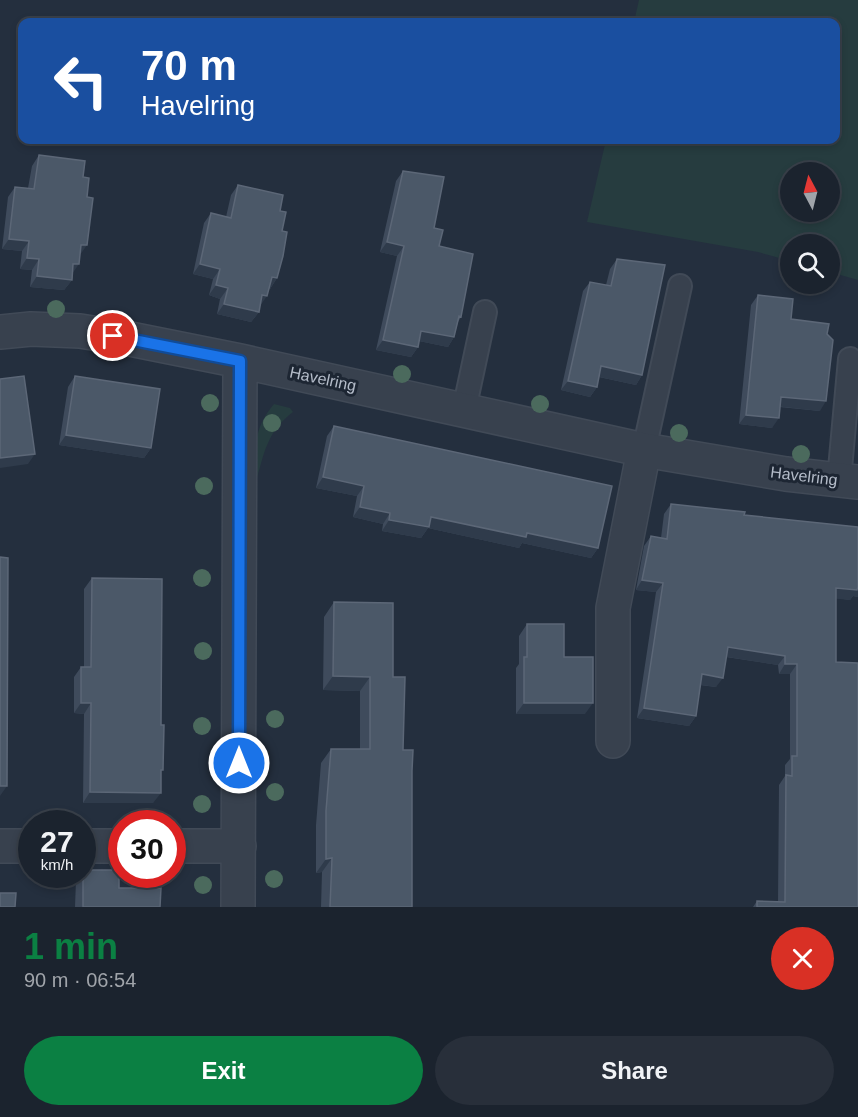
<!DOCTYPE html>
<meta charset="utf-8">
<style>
body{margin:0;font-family:Arial,sans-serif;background:#282f3a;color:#f1f3f6;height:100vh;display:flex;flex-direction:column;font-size:22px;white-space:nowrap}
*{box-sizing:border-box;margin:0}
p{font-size:20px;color:#a0a4aa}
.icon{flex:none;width:33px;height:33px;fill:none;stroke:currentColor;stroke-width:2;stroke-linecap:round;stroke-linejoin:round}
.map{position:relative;height:907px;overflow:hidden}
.panel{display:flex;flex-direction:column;background:#1b232e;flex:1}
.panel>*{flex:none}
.top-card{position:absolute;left:18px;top:18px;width:822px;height:126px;border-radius:12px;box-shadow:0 3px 9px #0003,0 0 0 2px #39404a;background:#1a4fa0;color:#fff;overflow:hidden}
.needle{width:39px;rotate:353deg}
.controls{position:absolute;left:780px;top:162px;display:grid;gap:12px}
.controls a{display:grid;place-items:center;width:60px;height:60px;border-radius:50%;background:#1b232e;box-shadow:0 3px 9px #0003,0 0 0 2px #39404a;font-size:30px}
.speed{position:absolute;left:18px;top:810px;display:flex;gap:12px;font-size:30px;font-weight:700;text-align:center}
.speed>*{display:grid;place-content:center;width:78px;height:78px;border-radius:50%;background:#1b232e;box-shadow:0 3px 9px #0003,0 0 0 2px #39404a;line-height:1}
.speed small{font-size:15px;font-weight:400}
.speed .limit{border:9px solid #d22;background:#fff;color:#111}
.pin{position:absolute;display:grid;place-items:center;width:51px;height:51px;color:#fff;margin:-26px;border:3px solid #fff;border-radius:50%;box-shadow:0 2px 6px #0007}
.me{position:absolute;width:66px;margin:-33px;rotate:0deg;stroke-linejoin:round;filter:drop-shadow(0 0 4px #0008)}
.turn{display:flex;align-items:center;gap:21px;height:126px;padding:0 24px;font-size:27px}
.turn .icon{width:78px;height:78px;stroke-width:2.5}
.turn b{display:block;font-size:42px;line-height:51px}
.round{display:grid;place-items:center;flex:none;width:63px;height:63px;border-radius:32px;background:#282f3a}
.head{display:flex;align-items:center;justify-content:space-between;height:102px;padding:0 24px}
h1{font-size:36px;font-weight:700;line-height:45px;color:#0b8043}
.action{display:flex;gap:12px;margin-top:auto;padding:12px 24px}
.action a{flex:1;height:69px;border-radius:36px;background:#0b8043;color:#fff;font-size:24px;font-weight:700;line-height:69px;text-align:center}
.action a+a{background:#282f3a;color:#f1f3f6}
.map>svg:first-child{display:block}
.green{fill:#263c3f;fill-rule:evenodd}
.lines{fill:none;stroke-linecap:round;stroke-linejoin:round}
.service-casing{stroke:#414a57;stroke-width:26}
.minor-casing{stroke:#414a57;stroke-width:36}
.service{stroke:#38414e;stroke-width:22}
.minor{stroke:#38414e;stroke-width:33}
.tree{fill:#4b6a5d}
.wall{fill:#3f4b5c}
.shaded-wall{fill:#2f3b4b}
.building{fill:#4b5868;stroke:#5c6777;stroke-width:1.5}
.route-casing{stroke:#114b97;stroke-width:15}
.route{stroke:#1a73e8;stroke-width:10}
.labels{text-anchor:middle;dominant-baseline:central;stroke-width:6;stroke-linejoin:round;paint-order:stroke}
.street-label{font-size:16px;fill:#b4bcc9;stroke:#1d2633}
</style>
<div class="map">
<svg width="858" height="907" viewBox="0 0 858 907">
<rect width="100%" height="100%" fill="#242f3e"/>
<path class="green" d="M639,0H858V280L830,272V244H790V261L758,252L587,222L606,140H836V22H634ZM790,172H830V212H790Z
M274,404L290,408L293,412C268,431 265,450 257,478C255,447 253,429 274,404Z"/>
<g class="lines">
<g class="service-casing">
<path id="service" d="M464,410L485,312
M644,450L680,286
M839,480L850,359"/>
</g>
<g class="minor-casing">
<path id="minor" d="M0,332L31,329L80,331L130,339L240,361L644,450L786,474L858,482
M613,741V608L644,450
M0,846H32
M82,846H122
M172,846H239
M238,907L240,361"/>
</g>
<use href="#service" class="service"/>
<use href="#minor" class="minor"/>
</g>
<g class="tree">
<circle cx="56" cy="309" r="9"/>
<circle cx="402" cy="374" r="9"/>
<circle cx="210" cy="403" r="9"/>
<circle cx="540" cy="404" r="9"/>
<circle cx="272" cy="423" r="9"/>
<circle cx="679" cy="433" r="9"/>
<circle cx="801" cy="454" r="9"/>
<circle cx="204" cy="486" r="9"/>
<circle cx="202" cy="578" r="9"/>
<circle cx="203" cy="651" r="9"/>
<circle cx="275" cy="719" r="9"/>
<circle cx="202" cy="726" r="9"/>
<circle cx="275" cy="792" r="9"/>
<circle cx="202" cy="804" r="9"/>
<circle cx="274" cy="879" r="9"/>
<circle cx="203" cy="885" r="9"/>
</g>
<path class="wall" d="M39,155L83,177L80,255L72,274V280L64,290L30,287L32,270L20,269L22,251L2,249L8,197L15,187L28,188L32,166Z
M403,171L434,228L461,317L458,322L454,337L448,347L419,341L418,347L411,357L376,350L397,256L380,252L396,181Z
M238,185L280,211L282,231L277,278L270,289L269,288L260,306L259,312L251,322L217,314L220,299L209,295L213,279L193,274L204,223L211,213L226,217L231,195Z
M617,259L642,375L636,385L599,377L597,387L590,397L561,390L583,291L590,282L606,285L610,269Z
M758,295L791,319L820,411L780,407L772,428L739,424L751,305Z
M75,376L151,448L144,458L59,445L68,387Z
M334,426L598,548L591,558L522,543L519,548L428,528L421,538L382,531L383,524L353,517L357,496L316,488L327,436Z
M671,504L744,515L858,527V597L853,596L850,600L836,598V662L858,907H753L757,901L778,902L779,785L785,776V765L790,759V674H779L778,665L726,657L716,687L700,685L696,716L689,726L637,718L656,592L636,590L644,546L651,536L661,538L664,514Z
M92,578L161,773L153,803H83L84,714L74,713V677L81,667H84V589Z
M334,602L393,677L403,750L412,771V907H321L322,872L316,873V825L321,763L331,749H360V691L323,690L324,617Z
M527,624L564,657L585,714H516V668L519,664V636Z
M83,870L119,888L160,907H75L76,880L80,874H82Z"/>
<path class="shaded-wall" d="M9,239L29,241L22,251L2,249Z
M387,242L404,246L397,256L380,252Z
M81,245H87L80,255Z
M27,258L39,259L32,270L20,269Z
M73,264H79L72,274Z
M200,264L220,269L213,279L193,274Z
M37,276L72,280L64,290L30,287Z
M272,277L277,278L270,289L265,287Z
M216,285L228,288L220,299L209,295Z
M262,295L267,296L260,306L255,305Z
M224,304L259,312L251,322L217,314Z
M421,331L454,337L448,347L414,340Z
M383,340L418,347L411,357L376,350Z
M601,366L642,375L636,385L595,376Z
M568,381L597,387L590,397L561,390Z
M781,397L826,401L820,411L775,406Z
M746,415L779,418L772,428L739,424Z
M66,435L151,448L144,458L59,445Z
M35,454L28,464L0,468V458Z
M323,477L364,486L357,496L316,488Z
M360,507L390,513L383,524L353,517Z
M431,517L527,533L598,548L591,558L522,543L519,548L428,528L421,538L382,531L389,520Z
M642,580L663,583L656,592L636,590Z
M858,587V597L853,596L850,600L829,598L836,588Z
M728,647L785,656L778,665L721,656Z
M785,664H797L790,674H779Z
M702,674L723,678L716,687L695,684Z
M333,676L370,677L360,691L323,690Z
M81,703H91L84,714L74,713Z
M524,703H593L585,714H516Z
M644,708L696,716L689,726L637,718Z
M0,786H7L0,796Z
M90,792L161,793L153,803H83Z
M332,858L322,872L316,873L326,859Z"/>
<path class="building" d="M39,155L85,161L83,177L89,178L87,197L93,198L87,245H81L79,264H73L72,280L37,276L39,259L27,258L29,241L9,239L15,187L34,189Z
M403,171L444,177L434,228L443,230L439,246L473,254L461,317L459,316L454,337L421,331L418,347L383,340L404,246L387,242Z
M238,185L283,195L280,211L286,212L282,231L287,232L283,256L277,278L272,277L267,296L262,295L259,312L224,304L228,288L216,285L220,269L200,264L211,213L231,218Z
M617,259L665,265L642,375L601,366L597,387L568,381L590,282L611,286Z
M758,295L793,299L791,319L829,324L827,334L833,340L826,401L781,397L779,418L746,415Z
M24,376L35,454L0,458V379Z
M75,376L160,389L151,448L66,435Z
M334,426L612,486L598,548L527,533L526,537L431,517L429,527L389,520L390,513L360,507L364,486L323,477Z
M671,504L745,512L744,515L858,527V587L857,590L836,588V662L858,663V907H757V901L785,902L786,775L792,776V756H797V664H785V656L728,647L723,678L702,674L696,716L644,708L663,583L642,580L651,536L667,539Z
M0,557L8,558L7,786H0Z
M92,578L162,579L161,725H164L163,770H161V793L90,792L91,703H81V667H91Z
M334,602L393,603V677H405L403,750H413L412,771V907H330L332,858L326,859V811L331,749H370V677L333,676Z
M527,624H564V657H593V703H524V657H527Z
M83,870H119V888H161L160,907H83Z
M0,893H16L15,907H0Z"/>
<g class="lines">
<g class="route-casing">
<path id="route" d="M113,336L240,361L239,763"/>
</g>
<use href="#route" class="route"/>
</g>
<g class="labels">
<g class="street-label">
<text transform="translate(323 379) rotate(12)">Havelring</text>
<text transform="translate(804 476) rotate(7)">Havelring</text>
</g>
</g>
</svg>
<div class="controls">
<a><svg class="needle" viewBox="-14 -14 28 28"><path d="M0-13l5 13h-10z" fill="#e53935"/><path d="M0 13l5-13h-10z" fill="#a0a4aa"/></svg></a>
<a><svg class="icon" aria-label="search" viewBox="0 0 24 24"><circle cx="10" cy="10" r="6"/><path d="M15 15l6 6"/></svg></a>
</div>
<div class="speed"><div>27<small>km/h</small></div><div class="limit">30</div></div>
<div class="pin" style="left:113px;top:336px;background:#d93025"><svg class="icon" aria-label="arrive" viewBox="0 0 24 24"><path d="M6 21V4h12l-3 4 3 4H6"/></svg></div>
<svg class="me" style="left:239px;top:763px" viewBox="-20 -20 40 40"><circle r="17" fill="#1a73e8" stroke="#fff" stroke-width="3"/><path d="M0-11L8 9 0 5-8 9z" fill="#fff"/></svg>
<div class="top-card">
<div class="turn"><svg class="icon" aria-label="left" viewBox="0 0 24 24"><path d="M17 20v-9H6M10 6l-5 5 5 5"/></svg><div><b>70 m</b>Havelring</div></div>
</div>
</div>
<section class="panel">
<div class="head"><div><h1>1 min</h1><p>90 m · 06:54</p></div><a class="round" style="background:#d93025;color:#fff"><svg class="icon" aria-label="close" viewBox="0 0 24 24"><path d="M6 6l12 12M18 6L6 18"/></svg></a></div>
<div class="action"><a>Exit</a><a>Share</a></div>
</section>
